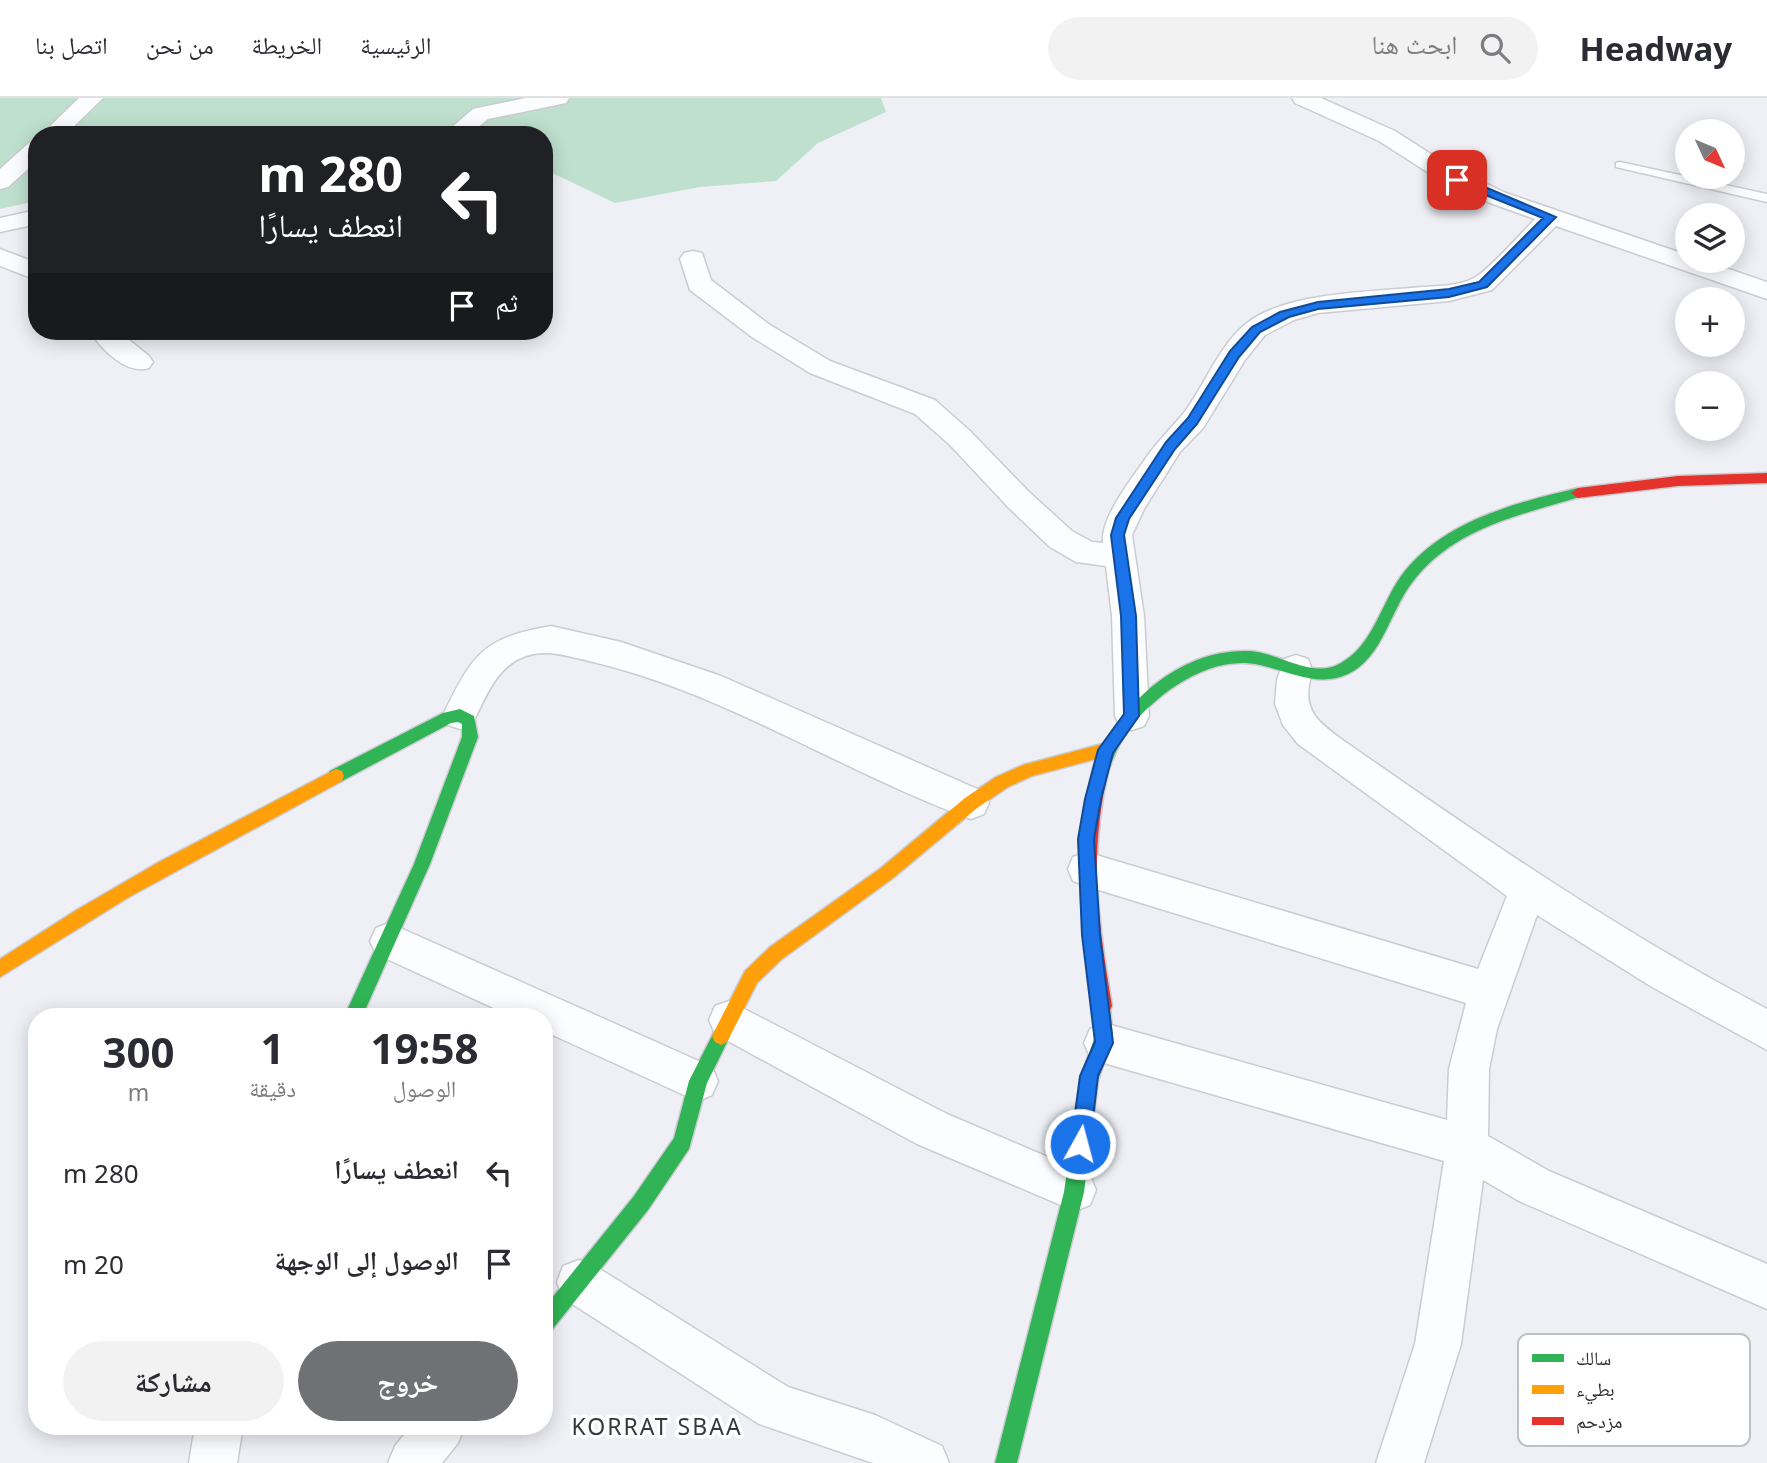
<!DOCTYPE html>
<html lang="ar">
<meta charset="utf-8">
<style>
body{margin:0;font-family:"Noto Sans","Noto Naskh Arabic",sans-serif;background:#f2f2f3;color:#2b2b33;direction:rtl;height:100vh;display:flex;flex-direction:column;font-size:26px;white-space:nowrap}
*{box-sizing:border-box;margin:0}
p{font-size:23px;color:#7c7c81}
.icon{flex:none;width:38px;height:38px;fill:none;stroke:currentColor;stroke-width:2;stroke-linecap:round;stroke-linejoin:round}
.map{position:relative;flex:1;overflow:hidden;direction:ltr}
.details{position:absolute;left:28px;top:910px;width:525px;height:427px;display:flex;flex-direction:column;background:#fff;border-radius:28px;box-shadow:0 4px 18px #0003;direction:rtl}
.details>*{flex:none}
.guide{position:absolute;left:28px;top:28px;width:525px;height:214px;border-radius:28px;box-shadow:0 4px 18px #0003;direction:rtl;background:#202124;color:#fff;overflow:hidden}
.needle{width:46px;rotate:134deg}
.buttons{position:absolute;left:1675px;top:21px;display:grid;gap:14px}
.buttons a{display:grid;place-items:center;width:70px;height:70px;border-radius:50%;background:#fff;box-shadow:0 4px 18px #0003;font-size:35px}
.pin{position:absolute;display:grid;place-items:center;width:60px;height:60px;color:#fff;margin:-30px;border-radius:14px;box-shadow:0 4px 10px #0006}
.me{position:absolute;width:77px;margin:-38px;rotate:7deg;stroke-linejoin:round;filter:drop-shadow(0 0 5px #0008)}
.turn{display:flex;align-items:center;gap:24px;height:147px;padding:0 35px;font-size:32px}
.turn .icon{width:91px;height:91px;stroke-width:2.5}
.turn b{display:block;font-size:49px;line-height:60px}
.then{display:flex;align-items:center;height:66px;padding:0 35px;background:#0003;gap:14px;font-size:26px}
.eta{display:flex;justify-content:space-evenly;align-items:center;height:119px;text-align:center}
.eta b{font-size:42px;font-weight:700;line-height:49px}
.button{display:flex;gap:14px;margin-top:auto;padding:14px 35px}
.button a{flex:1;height:80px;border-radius:42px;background:#6f7175;color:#fff;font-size:28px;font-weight:700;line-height:80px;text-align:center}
.button a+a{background:#f2f2f3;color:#2b2b33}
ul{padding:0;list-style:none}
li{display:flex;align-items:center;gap:21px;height:91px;padding:0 35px}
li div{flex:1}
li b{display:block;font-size:26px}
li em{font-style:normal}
header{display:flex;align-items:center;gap:42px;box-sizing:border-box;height:98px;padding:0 35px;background:#fff;border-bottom:2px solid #e1e1e2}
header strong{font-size:33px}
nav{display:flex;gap:38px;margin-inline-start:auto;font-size:24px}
.search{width:490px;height:63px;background:#f2f2f3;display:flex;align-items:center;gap:18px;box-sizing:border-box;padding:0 24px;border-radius:38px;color:#7c7c81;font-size:26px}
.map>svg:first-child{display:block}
.green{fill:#bfe0ce}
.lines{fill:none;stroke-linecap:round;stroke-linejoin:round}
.lane-casing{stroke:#cbccd1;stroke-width:3}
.street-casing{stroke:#cbccd1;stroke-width:3}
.fast-casing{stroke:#cbccd1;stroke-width:3}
.slow-casing{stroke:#cbccd1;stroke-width:3}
.jam-casing{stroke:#cbccd1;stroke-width:3}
.lane{fill:#fcfdfe;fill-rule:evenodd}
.street{fill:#fcfdfe;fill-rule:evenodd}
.fast{fill:#30b455;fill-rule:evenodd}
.slow{fill:#ff9f0a;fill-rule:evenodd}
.jam{fill:#e5322d;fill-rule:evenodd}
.route{fill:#1a73e8;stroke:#114b97;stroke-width:2}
.labels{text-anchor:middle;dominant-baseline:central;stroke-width:7;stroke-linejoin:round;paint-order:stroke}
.near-neighbourhood-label{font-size:23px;letter-spacing:2px;fill:#363941;stroke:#fff}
.key{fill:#fff;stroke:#bfc0c1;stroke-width:2}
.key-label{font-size:19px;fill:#2a2c30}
</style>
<header>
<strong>Headway</strong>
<div class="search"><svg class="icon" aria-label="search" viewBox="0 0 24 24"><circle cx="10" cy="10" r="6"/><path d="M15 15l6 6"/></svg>ابحث هنا</div>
<nav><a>الرئيسية</a><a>الخريطة</a><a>من نحن</a><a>اتصل بنا</a></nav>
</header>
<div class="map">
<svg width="1767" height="1365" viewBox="0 0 1767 1365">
<rect width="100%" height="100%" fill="#eef0f6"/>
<path class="green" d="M0,0H881L886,14L818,45L776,83L700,89L615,105L544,71V37H495L476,24L443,37H37V103L0,111Z"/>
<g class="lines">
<g class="lane-casing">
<path id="lane" d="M1620,64L1767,96V104L1616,69V65Z"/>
</g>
<g class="street-casing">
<path id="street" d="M79,0H103L65,37H41Z
M526,0H569L566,5L488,21L469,37H443L473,11Z
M1292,0H1321L1395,33L1451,69L1506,95L1687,157V163H1705L1767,184V201L1556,128L1492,192L1449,203L1318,215L1294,222L1265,237L1245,262L1203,330L1180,354L1144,411L1132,437L1144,518L1149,618L1144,628L1132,632L1120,628L1115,618L1112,518L1106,468L1076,464L1050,449L1009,410L950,347L915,316L810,275L752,239L690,192L680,161L684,155L693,153L702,155L711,182L770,227L830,263L935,302L970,333L1029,394L1072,433L1092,444L1103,445C1100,419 1134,378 1148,357C1159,342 1171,330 1183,316C1205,288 1218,248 1247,225C1286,194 1373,194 1422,189C1438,188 1460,188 1474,180C1489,172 1521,135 1535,121L1490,105L1435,79L1379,43L1295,5Z
M37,43V63L8,89L0,91V71L29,45Z
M37,112V126L0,134V120Z
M0,151L37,165V182L0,168Z
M90,233H118L149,258L153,264L149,270C126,277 101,251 90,233Z
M551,528L621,544L721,578L984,694L989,705L984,716L971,721C842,674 724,594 589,563C567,558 548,551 526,558C496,568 485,601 472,627L460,631L448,627L443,617C473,556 482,540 551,528Z
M1296,557L1308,561C1313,571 1311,576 1309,587C1304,616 1323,627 1344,643C1482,739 1618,833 1767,911V952L1652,889L1537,817L1497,931L1489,971L1488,1038L1549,1073L1767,1166V1211L1519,1103L1483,1082L1461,1246L1424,1365H1376L1415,1246L1444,1063L1104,965L1090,959L1084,945L1090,931L1104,925L1447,1022L1449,971L1466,905L1086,788L1073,783L1068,771L1073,759L1086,754L1478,871L1507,798L1298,646L1283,627L1275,606L1277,582L1284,561Z
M389,825L712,969L718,983L712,997L698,1003L684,997L544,933V919H513L376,856L370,843L376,830Z
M729,903L947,1016L1090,1077L1096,1092L1090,1107L1075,1113L917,1046L715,936L709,922L715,908Z
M579,1162L595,1168L788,1289L875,1317L942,1348L949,1365H873L759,1326L563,1200L557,1184L563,1168Z
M195,1328H243L237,1365H189Z
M411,1328H465L458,1345L442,1365H388L395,1348Z"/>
</g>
<g class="fast-casing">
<path id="fast" d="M1578,390L1585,395L1583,398C1520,417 1452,430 1411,486C1390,514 1382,560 1348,576C1318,590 1289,573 1260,567C1210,556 1157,595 1128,632C1118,645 1114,660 1107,675L1101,677L1095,675L1093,670C1116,609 1179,550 1249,553C1278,554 1313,582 1341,565C1373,547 1381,506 1401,478C1442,423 1515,405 1578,390Z
M460,611L474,618L478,639L430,766L362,919H344L414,766L462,639V626L458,624L451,625L342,683L336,685L330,683L328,678L330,673L443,615Z
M1103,899L1109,902L1113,938L1098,982L1084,1094L1017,1365H995L1064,1094L1080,982L1095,938L1094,908L1097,902Z
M721,929L727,932L730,938L707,985L689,1051L648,1112L551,1233L544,1236V1210L634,1098L674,1040L689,983L715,932Z"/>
</g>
<g class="slow-casing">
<path id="slow" d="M1106,645L1111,647L1114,652L1111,657L1032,678L1008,689L977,710L893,780L782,861L757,885L727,944L721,947L715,944L712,938L715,932L745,873L770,849L881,770L965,700L996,679L1023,667Z
M336,671L342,673L344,678L342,683L129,799L0,879V861L75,813L159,764Z"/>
</g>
<g class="jam-casing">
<path id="jam" d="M1767,375V385L1678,388L1578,400L1571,395L1578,390L1678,378Z
M1101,663L1107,665L1109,670C1088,758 1098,821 1112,908L1109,914L1103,917L1097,914L1094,908C1081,821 1071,758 1093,670L1095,665Z"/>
</g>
<use href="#lane" class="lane"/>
<use href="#street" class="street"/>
<use href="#fast" class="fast"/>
<use href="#slow" class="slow"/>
<use href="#jam" class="jam"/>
</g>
<path class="route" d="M1453,79H1461L1556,119L1487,189L1449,199L1318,211L1289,219L1260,234L1239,259L1197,326L1175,351L1129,421L1124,437L1136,518L1139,618L1113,655L1101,701L1094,741L1100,837L1113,945L1098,978L1090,1046L1087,1053L1080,1056L1074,1053L1071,1046L1080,978L1095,944L1082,837L1078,741L1085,701L1098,652L1124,616L1121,518L1111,437L1116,420L1166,344L1188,320L1230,253L1252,229L1280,214L1318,204L1449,191L1479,184L1543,120L1453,84Z"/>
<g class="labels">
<g class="near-neighbourhood-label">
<text x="657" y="1328">KORRAT SBAA</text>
</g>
</g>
<rect x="1518" y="1236" width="232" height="112" rx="10" class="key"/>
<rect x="1532" y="1256" width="32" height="8" fill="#30b455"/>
<rect x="1532" y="1287" width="32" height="9" fill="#ff9f0a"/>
<rect x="1532" y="1319" width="32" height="8" fill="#e5322d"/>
<g class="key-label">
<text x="1576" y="1267">سالك</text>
<text x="1576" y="1298">بطيء</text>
<text x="1576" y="1330">مزدحم</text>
</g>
</svg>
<div class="buttons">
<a><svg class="needle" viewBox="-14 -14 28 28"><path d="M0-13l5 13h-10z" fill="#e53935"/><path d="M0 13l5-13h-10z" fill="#7c7c81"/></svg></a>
<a><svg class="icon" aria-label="layers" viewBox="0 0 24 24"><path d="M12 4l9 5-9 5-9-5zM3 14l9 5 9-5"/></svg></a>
<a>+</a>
<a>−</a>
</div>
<div class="pin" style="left:1457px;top:82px;background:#d93025"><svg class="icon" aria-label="arrive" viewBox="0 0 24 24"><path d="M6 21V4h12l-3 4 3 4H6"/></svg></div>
<svg class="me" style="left:1080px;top:1046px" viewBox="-20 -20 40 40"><circle r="17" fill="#1a73e8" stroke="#fff" stroke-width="3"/><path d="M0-11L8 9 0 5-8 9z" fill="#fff"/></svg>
<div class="guide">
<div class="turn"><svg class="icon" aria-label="left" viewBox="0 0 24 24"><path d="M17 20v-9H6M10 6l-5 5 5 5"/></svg><div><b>280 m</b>انعطف يسارًا</div></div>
<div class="then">ثم<svg class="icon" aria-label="arrive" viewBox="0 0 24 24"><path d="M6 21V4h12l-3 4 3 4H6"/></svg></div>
</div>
<section class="details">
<div class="eta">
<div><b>19:58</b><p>الوصول</p></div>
<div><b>1</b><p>دقيقة</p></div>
<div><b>300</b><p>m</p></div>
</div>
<ul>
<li><svg class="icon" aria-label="left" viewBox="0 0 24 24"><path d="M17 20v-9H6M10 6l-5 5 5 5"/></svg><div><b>انعطف يسارًا</b></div><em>280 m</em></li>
<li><svg class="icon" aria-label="arrive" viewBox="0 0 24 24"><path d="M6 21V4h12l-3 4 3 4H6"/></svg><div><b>الوصول إلى الوجهة</b></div><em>20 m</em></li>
</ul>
<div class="button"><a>خروج</a><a>مشاركة</a></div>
</section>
</div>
